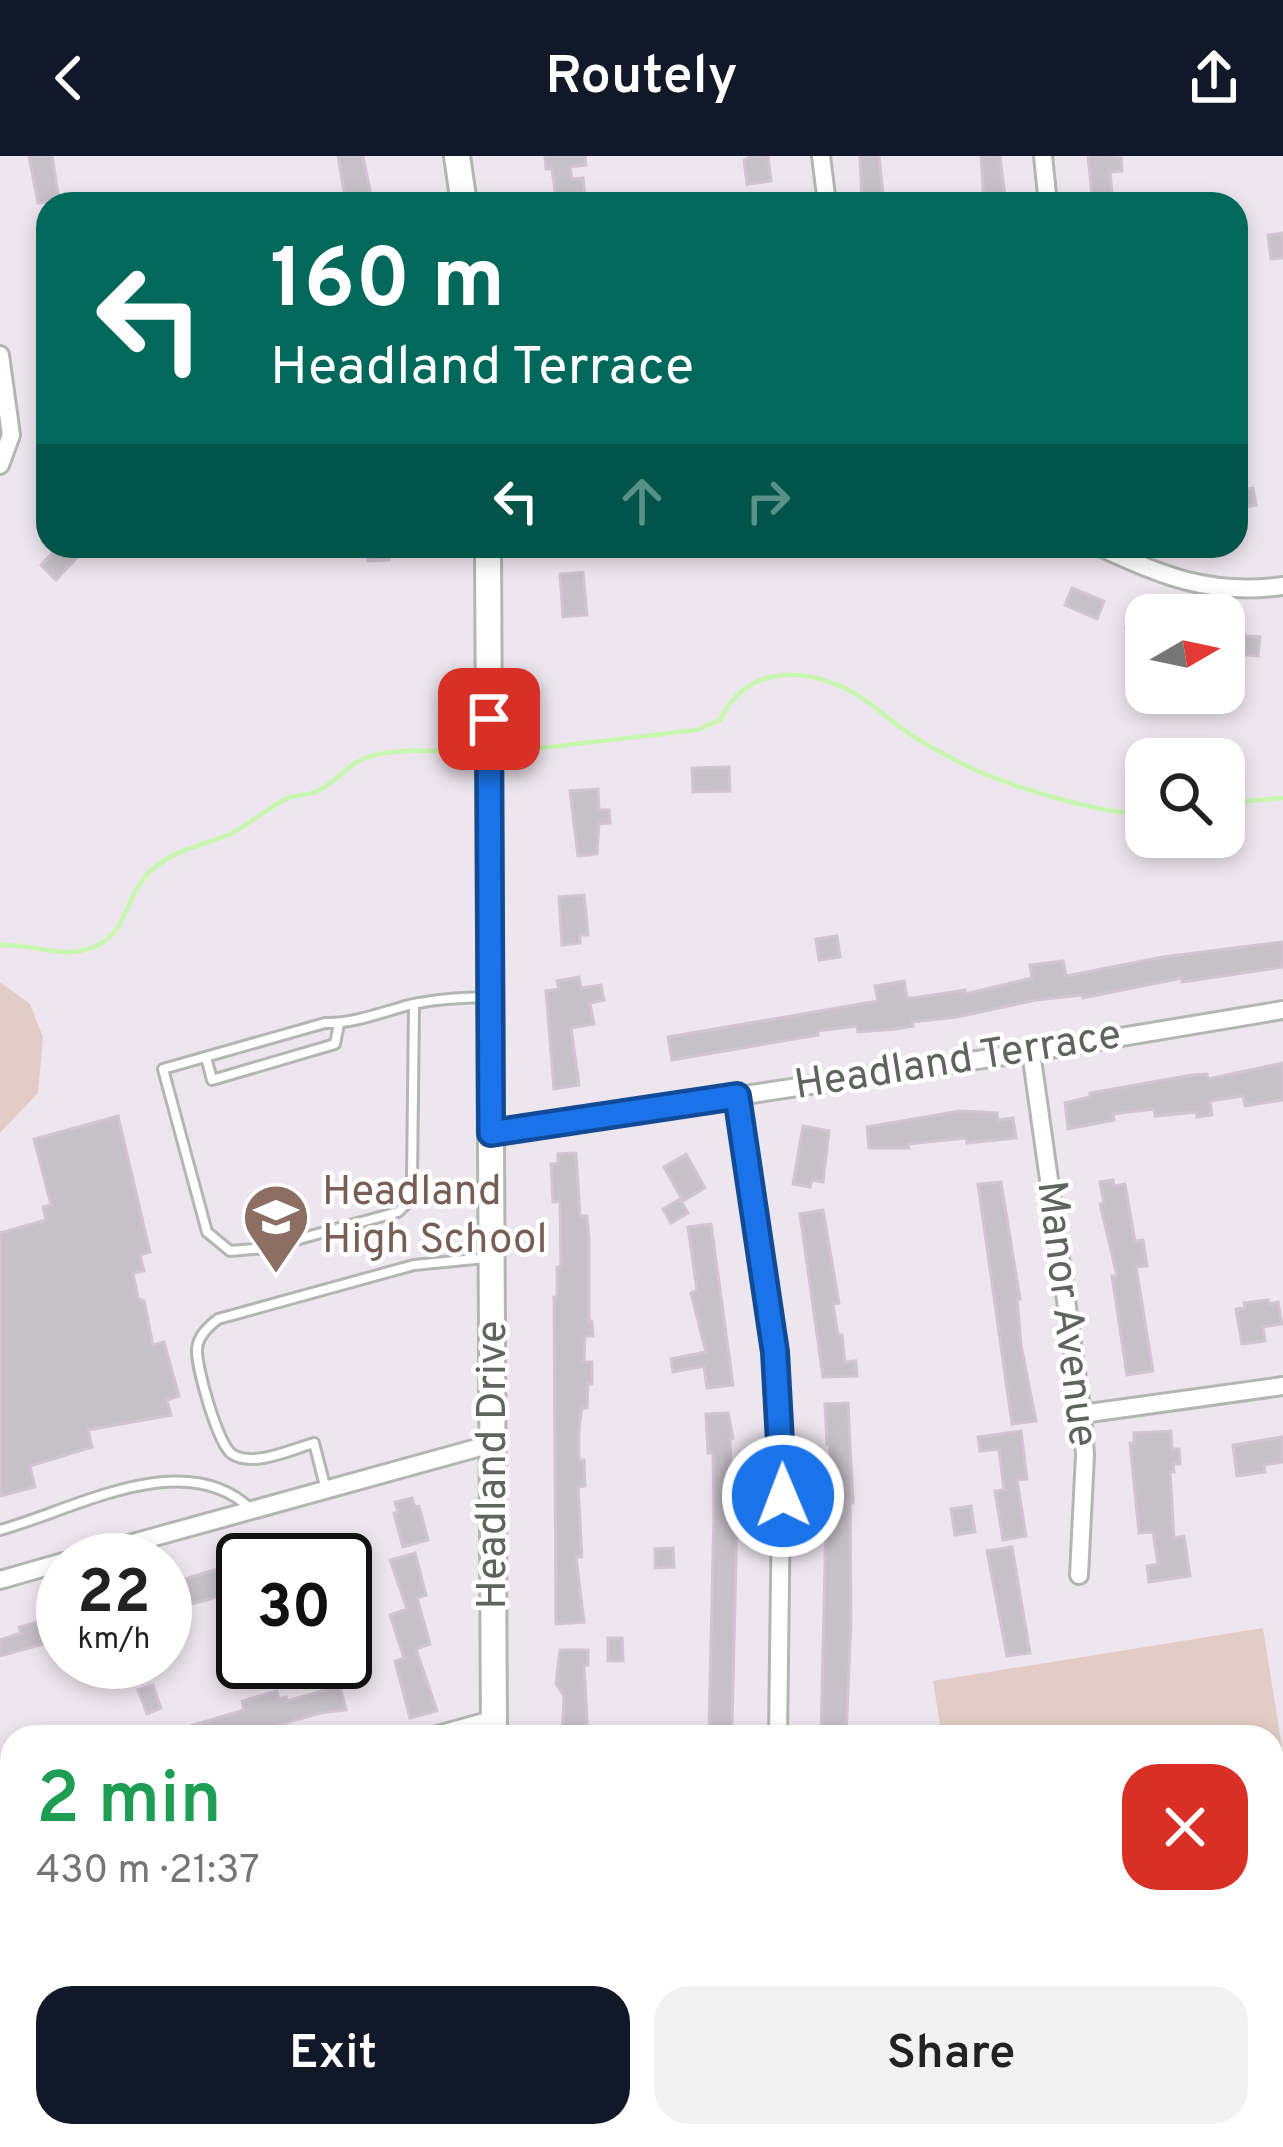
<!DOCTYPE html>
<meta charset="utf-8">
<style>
body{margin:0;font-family:Overpass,sans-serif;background:#f2f2f2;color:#222;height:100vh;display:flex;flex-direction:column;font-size:45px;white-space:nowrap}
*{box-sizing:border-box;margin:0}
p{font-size:39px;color:#767676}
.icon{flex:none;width:66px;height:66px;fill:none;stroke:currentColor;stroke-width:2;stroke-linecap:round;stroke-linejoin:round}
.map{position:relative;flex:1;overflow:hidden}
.drawer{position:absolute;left:0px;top:1569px;width:1284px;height:423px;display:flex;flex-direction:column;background:#fff;border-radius:36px 36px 0 0;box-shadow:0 6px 18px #0003}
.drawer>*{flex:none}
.banner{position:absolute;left:36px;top:36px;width:1212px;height:366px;border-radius:36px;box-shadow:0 6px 18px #0003;background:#00695c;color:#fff;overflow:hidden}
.needle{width:78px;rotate:81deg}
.fabs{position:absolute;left:1125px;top:438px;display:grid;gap:24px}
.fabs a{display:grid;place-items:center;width:120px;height:120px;border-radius:24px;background:#fff;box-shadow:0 6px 18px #0003;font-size:60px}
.speed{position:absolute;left:36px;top:1377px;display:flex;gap:24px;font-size:60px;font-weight:700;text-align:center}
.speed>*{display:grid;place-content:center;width:156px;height:156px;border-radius:50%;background:#fff;box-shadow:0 6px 18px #0003;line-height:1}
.speed small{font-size:30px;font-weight:400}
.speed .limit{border:6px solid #111;border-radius:18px;background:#fff;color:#111}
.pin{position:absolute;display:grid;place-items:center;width:102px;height:102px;color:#fff;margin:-51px;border-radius:24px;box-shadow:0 6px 18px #0006}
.me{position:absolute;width:132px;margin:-66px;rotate:359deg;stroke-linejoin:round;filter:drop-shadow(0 0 9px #0008)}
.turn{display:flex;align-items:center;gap:42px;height:252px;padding:0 36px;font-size:54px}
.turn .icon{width:156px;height:156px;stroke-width:2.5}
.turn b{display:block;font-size:84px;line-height:102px}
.lanes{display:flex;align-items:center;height:114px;padding:0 36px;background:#0003;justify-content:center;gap:60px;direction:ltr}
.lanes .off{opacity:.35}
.round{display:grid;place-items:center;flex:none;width:126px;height:126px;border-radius:36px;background:#f2f2f2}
.overview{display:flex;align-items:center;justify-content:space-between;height:204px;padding:0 36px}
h1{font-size:72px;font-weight:600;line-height:90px;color:#1e9e55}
.action{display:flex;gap:24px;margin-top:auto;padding:24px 36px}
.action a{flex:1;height:138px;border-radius:36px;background:#111827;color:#fff;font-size:48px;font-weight:600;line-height:138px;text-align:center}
.action a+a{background:#f2f2f2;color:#222}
header{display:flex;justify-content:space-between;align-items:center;height:156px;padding:0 36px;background:#111827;color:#fff;font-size:54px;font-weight:600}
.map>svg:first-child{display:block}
.green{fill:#e3ccc6}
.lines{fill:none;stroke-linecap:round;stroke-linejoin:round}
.stream{stroke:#c7f6af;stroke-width:4.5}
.building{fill:#c6c1c7;stroke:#d1c5d2;stroke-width:3}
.service-casing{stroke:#b2b7b1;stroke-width:14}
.minor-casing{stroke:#b2b7b1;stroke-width:22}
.secondary-casing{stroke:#b2b7b0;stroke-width:30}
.service{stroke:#fff;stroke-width:8}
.minor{stroke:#fff;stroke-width:16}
.secondary{stroke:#fff;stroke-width:24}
.route-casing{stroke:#114b97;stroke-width:30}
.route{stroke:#1a73e8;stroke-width:21}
.labels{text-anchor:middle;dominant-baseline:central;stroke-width:9;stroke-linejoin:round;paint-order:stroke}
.street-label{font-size:42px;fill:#5f655e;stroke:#fff}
.education-label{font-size:42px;fill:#785e54;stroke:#fff;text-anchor:start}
</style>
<header><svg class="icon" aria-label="back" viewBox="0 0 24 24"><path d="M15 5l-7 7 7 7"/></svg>Routely<svg class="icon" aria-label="share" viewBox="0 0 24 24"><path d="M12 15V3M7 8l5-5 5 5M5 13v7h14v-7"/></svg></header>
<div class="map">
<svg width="1283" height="1991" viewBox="0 0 1283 1991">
<rect width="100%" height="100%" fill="#eee6ee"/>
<path class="green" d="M0,826L30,848L43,881L38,937L0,977Z
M1263,1472L1283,1598L1272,1599V1581H942L933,1525Z"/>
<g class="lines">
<path class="stream" d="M498,597L697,574L720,564C745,512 797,510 845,532C870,544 889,565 913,580C931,592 950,601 969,611C1012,631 1100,658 1146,658
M1224,647L1283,642
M0,789C35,787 64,806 98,789C130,773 124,736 155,711C177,693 205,689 230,678C249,669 265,654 284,644C294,638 307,640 318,635C338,625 349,606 371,600C404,591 446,596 480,597"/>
</g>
<path class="building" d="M29,0H52L59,44L38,47Z
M338,0H363L372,44L346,48Z
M545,0H585L586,9L570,11L572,23L583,22L586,48H557L552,13H546Z
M752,0H768L771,25L747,28L744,4Z
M860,0H879L884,48H862Z
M981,0H1000L1006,48H984Z
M1088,0L1121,2L1122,15L1110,16L1113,48H1093Z
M1283,77V102L1271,103L1268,79Z
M1253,332L1256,349L1239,352L1237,335Z
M59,390H88L56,424L41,409Z
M367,390H388L389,404L368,405Z
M583,416L587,459L563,461L560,418Z
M1072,432L1104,445L1097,463L1065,449Z
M1133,453L1146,458V478L1126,471Z
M1234,479L1260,481L1258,500L1233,498Z
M729,611L730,635L693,636L692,612Z
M598,633L599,654H609L610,667L599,668L597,698L578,700L570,635Z
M584,739L588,779H580V787L562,789L559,741Z
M837,780L840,801L819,804L816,783Z
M1283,786V811L1182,826V822L1083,842L1082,839L1036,844L957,861L912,866L913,870L896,873L858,876L857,870L817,875L818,879L672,904L668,881L878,845L875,830L904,825L907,842H913L965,834V838L1032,822L1030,809L1063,805L1066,820L1163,801Z
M579,821L581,832L601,829L604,844L590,847L594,868L571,872L579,929L554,933L546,835L559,833L557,825Z
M1283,907V944L1245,950L1243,940L1210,945L1212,959L1197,961V956L1155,960L1154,953L1113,958L1114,964L1068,973L1065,947L1090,941V937L1192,919L1207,918L1208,923Z
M960,955L997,957L998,964L1013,962L1016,982L967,987L966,982L908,988L909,992H869L867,971Z
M118,960L150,1096L140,1099L144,1115L133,1117L138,1142L144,1145L153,1189L164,1186L179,1240L167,1244L171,1259L88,1274L92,1291L30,1310L35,1331L0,1340V1077L46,1064L43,1051L51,1049L34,983Z
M803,970L829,975L823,1026L812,1024L810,1031L793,1028Z
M576,997L580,1060H587L589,1083V1165H592L593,1180H585L584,1206H592V1228H588L587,1252H582L579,1271V1304H584L585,1330L578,1331L582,1401H576L584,1466L556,1468L554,1141H557V1111H561L560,1046H553L551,1008H558V998Z
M686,998L705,1032L683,1045L664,1011Z
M1113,1024L1114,1030L1125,1028L1135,1085L1143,1084L1147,1110L1136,1111L1153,1215L1127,1219L1112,1120H1117L1100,1048L1104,1047L1100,1026Z
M1001,1026L1020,1143H1017L1021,1189L1036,1265L1012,1268L978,1028Z
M680,1043L688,1057L671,1067L663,1053Z
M823,1054L839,1147L833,1148L838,1179H842L845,1206L856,1205L857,1220L823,1221L800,1058Z
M711,1068L733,1229L707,1232L704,1210L673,1216L671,1203L706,1196L691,1137L697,1134L688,1071Z
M1268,1144L1269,1148L1278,1146L1282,1168L1263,1171L1265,1185L1242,1188L1236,1153L1245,1152L1244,1147Z
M848,1247L853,1347H850L851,1465L846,1581H821L826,1366H830V1288H827L825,1248Z
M728,1257L733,1282L730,1283L731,1318H738L732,1571L709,1572L714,1356L713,1297H708L706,1258Z
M1021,1275L1027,1323L1017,1324L1026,1380L1003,1384L995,1335L1004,1334L999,1293L980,1295L978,1281Z
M1171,1275L1172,1293H1179L1180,1308H1173L1174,1316H1170L1174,1382L1184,1380L1190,1420L1149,1426L1147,1410L1158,1408L1153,1376L1139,1377L1130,1287H1134V1277Z
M1282,1281L1283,1306L1264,1309L1265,1316L1237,1320L1233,1289Z
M412,1342L415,1351L419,1350L428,1384L403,1391L394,1357L398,1356L395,1346Z
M971,1350L975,1376L955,1379L951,1353Z
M334,1381L340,1404H295L292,1393Z
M1012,1391L1030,1497L1007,1500L987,1395Z
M673,1392L674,1411L655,1412V1393Z
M415,1397L426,1439L417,1442L430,1488L416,1493L437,1555L410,1562L395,1505L404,1502L390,1459L407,1453L390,1404Z
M243,1405V1434L165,1455V1429Z
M55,1461L62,1483L0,1500V1484L21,1477L19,1471Z
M608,1482H622L623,1505H608Z
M560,1494H588V1509H584L588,1581H562L564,1540L556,1528Z
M153,1529L161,1552L147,1558L138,1534Z
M340,1530L346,1554L320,1557L237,1581H166V1577L244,1554L242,1545L277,1535L279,1543L286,1541L287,1545Z"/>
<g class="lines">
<g class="service-casing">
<path id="service" d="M414,848L412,1026L406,1048L398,1056L266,1092L230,1095L207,1076L163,913L325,867C353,868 382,856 409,849C435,843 459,842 485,841
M206,901L212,924L335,888L339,868
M325,1330L314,1287C292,1293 253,1312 232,1298C218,1289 196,1211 197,1193C198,1180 208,1171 218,1163L414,1109L485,1102
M0,1374C74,1354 185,1288 252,1354"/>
</g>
<g class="minor-casing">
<path id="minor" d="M821,0L827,48
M1043,0L1048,48
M0,199L11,279L0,309
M1098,390C1161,420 1211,440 1283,430
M1031,896L1082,1258L1085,1299L1079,1419
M737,940L782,1268L778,1581
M491,977L1031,896L1283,854
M1082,1258L1283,1230
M71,1404L495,1287
M0,1424L63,1406
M430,1581L495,1563
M0,1700L12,1697
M1272,1789L1283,1788
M815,1980L817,1991
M88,1991L128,1980
M1129,1991L1130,1980"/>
</g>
<g class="secondary-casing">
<path id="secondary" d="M457,0L464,48
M488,390L494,1581
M478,1991V1980"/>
</g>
<use href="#service" class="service"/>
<use href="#minor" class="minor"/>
<use href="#secondary" class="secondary"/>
</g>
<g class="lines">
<g class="route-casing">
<path id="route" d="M489,563L491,977L737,940L775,1196L783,1340"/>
</g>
<use href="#route" class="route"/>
</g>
<defs>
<g id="school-pin" transform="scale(3.45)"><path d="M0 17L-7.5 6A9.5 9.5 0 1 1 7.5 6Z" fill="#8d6e63" stroke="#fff"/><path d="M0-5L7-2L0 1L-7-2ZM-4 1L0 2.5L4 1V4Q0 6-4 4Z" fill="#fff"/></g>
</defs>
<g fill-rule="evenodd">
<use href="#school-pin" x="276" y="1061"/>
</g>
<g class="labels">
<g class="street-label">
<text transform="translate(958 906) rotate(-9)">Headland Terrace</text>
<text transform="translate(1065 1158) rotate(83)">Manor Avenue</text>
<text transform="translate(494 1309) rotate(-90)">Headland Drive</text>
</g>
<g class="education-label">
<text x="322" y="1037">Headland<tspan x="322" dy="48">High School</tspan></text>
</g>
</g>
</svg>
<div class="fabs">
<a><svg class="needle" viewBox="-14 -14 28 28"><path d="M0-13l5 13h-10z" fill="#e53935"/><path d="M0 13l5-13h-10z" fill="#767676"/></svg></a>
<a><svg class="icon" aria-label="search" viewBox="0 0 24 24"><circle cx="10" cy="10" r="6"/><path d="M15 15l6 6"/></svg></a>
</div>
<div class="speed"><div>22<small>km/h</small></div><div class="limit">30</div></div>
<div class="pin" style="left:489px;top:563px;background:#d93025"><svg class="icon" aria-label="arrive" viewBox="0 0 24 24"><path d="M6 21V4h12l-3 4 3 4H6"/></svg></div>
<svg class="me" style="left:783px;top:1340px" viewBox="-20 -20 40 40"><circle r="17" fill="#1a73e8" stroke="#fff" stroke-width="3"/><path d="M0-11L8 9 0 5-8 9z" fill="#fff"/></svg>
<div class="banner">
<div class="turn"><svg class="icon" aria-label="left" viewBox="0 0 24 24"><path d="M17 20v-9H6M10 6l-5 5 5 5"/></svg><div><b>160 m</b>Headland Terrace</div></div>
<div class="lanes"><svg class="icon" aria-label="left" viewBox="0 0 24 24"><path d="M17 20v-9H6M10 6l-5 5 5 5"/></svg><svg class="icon off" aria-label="ahead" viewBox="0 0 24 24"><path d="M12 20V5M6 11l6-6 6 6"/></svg><svg class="icon off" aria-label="right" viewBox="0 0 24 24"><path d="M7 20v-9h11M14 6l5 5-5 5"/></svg></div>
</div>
<section class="drawer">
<div class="overview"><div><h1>2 min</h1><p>430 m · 21:37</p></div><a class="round" style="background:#d93025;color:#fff"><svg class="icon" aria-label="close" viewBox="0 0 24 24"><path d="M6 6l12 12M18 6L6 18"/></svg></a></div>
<div class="action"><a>Exit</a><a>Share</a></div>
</section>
</div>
